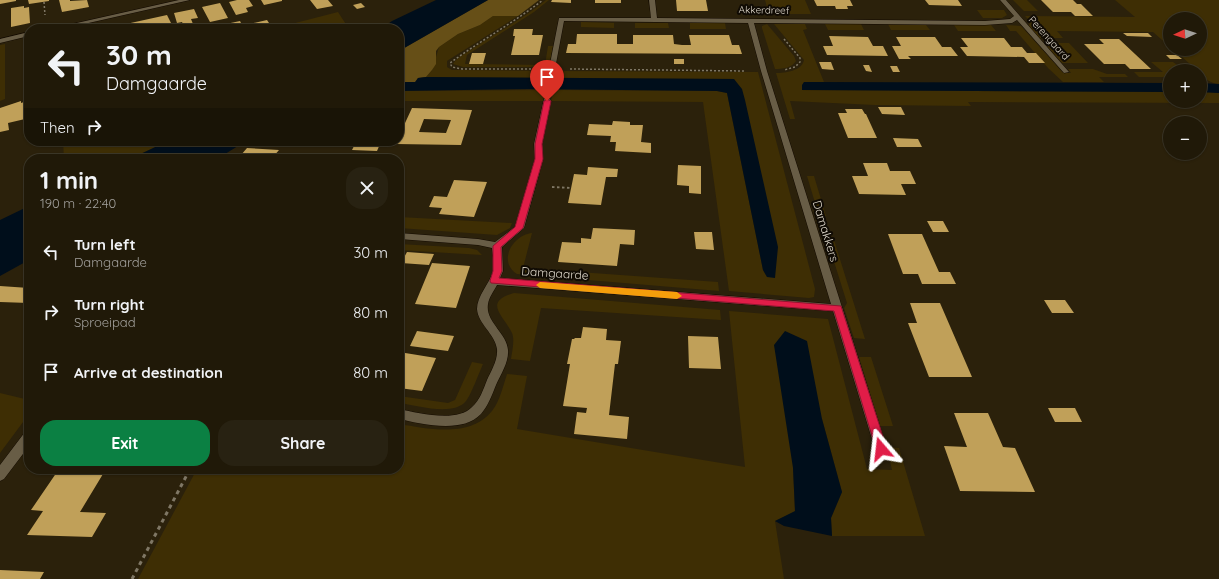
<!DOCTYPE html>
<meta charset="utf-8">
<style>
body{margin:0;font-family:Quicksand,sans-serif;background:#282212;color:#f1f3f6;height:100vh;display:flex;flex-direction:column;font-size:15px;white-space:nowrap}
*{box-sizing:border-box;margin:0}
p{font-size:13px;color:#a2a09c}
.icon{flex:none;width:22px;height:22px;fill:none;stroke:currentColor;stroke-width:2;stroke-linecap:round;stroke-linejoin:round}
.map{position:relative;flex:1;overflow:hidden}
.panel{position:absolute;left:24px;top:154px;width:380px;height:320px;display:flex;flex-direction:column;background:#201908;border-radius:16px;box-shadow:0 1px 3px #0004,0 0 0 1px #3d3829}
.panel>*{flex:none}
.hud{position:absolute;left:24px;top:24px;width:380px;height:122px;border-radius:16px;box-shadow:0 1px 3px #0004,0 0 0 1px #3d3829;background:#201908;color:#f1f3f6;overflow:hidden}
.needle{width:26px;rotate:266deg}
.buttons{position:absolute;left:1163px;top:12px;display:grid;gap:8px}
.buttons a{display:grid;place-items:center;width:44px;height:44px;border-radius:50%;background:#201908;box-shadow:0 1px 3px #0004,0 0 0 1px #3d3829;font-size:20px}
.pin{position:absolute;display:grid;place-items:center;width:34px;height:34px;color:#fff;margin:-41px -17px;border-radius:50% 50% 50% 0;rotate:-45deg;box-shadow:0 0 4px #0007}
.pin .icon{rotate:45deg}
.me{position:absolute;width:44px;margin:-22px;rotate:343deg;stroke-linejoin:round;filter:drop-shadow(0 0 3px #0008)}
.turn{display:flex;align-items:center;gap:14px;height:84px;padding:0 16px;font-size:18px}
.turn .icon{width:52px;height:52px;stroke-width:2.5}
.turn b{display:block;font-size:28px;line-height:34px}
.then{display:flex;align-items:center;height:38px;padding:0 16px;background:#0003;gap:8px;font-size:15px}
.round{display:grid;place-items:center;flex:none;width:42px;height:42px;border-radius:16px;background:#282212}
.headline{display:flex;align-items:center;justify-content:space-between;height:68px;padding:0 16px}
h1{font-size:24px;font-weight:700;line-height:30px}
.cta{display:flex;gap:8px;margin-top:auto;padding:8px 16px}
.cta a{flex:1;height:46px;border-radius:16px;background:#0b8043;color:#fff;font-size:16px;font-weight:700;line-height:46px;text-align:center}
.cta a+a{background:#282212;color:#f1f3f6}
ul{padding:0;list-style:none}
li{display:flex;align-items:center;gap:12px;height:60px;padding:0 16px}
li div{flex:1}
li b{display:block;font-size:15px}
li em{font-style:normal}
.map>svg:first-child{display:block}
.green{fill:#3e2e04}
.forest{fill:#664f17}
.water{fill:#000e1b}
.building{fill:#c0a059;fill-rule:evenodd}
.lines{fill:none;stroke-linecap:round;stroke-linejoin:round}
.street-casing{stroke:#130a00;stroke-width:1}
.path-far2{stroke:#7f7765;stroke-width:1.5;stroke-dasharray:2 2;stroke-linecap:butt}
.path-far1{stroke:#7f7765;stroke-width:2;stroke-dasharray:2.5 2.5;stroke-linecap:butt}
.path{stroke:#7f7765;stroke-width:3;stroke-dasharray:4 4;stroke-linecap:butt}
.street{fill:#685d46;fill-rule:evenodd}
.route{fill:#e11d48;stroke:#92132f}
.slow{fill:#f59e0b}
.labels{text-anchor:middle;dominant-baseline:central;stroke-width:4;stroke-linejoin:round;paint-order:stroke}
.far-street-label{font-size:10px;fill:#ddd6c9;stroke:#100b04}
.street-label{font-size:12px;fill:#ddd6c9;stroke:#100b04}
</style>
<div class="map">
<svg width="1219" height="579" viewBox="0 0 1219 579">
<rect width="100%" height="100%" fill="#2b210b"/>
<path class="green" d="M546,0H549L534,12L467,55L465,64L545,65L548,46H553L549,67H463L453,64C457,57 468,52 475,47C499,31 524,18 546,0Z
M765,0H805L811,14H769Z
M1013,0H1027L1038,11H1024Z
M1115,0H1219V84C1210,84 1208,78 1200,78V71H1170V77H1139L1134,72H1163L1151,62H1173L1177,65H1191L1173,49H1200V19H1170V47L1153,32L1057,31L1063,38H1039L1028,26L1031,22L1025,16L1135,17Z
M977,10H1004L1007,15L1002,18H983Z
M338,12L349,29H272Z
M493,16H518L450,59L447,61V67L452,70H461L545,71H548L547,78L426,77L432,70L439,47L458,34L480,25Z
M581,22L614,23V28L581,27Z
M635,23H668L669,28H635Z
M690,23H725L726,29H690Z
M767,24L794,56L796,61C792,68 782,69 775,69L762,28V26Z
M774,24H805L807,29L803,30L824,82H804L802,90L1170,92V101H1200V92L1219,93V103L968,102L971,106L875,105L790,101L795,119H790L776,73C785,73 802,71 804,60Z
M825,24H861L864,30H828Z
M888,24L926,25L930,30H891Z
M954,25H991L996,31H958Z
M1006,25L1021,26L1063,73H1071L1068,69H1093L1107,74H1125L1128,77H1099L1104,82H1063L1048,68L1016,31H1010Z
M1044,43H1069L1088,63H1062Z
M5,44V99L0,101V45Z
M560,71L758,72L815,289L814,297L809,298L729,291L703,102L551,101L553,90L717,91L727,93L763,270L767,277L734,79L554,78L556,72Z
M545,90L543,101H399V91Z
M63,141H168L130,159H64Z
M807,176H814L826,216H819Z
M399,217L512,223L510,228L497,235L399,228Z
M532,233L523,268L718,282L719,291L517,274C497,261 513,235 532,233Z
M826,236L833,237L865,339L854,338L844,308L847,303Z
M399,244L469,248L477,250L482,255L399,250Z
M514,293L720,310L721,320L541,308L530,361L511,359C512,352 515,340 512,333C504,316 482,302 514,293Z
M729,311L828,319L867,469L892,470L887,447L899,448L925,536H832L831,518L842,492L822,419L793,468L795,512L775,521L784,579H138L197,469H399V424C429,429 470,438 492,411C500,401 503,386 507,374L527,376L517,429L745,467Z
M859,357H871L893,426H880Z
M472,362L483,364C479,373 471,395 466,401C453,417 416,405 399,403V396L448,403L455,400Z
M0,393L29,400V414L0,453Z"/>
<path class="forest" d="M488,0H539L518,16H493L480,25L458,34L439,47L436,51V64L432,70L426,77L418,78L416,82H399V51Z"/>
<path class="water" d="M436,0H488L399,51V29H381L392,21Z
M426,77L734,79L742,89L745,100L778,247L775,278L767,277L763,270L727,93L717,91L528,89L399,91V82H415L418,78Z
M804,82L1170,83V92L802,90V85Z
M1200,83L1219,84V93L1200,92Z
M168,141H246L217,159H130Z
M29,206V260L0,276V220Z
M785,331L807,341L822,419L842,492L831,518L832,536L784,526L775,521L795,511L793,468L774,345Z"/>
<path class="building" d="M0,0H16V1L0,4Z
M28,0H49V1L29,4Z
M59,0H70V1L87,0L89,7L62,12Z
M237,0H249L253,6L246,8L248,12L236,15L229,2Z
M261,0H282V1L264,5Z
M310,0H328L333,6L317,9Z
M552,0H571V3L551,2Z
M595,0H621V3H595Z
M676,0H706L708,11H677Z
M814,0H850L853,6H847L848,9H836L835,6H817Z
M925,0H958L962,6L929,5Z
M1041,0H1073L1077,4H1081L1093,16H1075L1071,12H1053Z
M220,3L228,18L210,22L202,7Z
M361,3L365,7L357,9L353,5Z
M24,6V8L29,7L30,23L11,27V8Z
M194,9L198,18L191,19L193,24L184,26L182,22L177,23L174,13Z
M167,15L171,23H169V25L150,27L151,29H128L126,24Z
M267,20L271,26L252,29L249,24Z
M240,21L244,29H229L226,24Z
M514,29H533L532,35H543L539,55H511L515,36H513Z
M1123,33H1148L1152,37L1127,36Z
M577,34H617V44H633V35H673L674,44L682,45H691L689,35H729L732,45H739L742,54L566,53L568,44H576Z
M829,36L868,37L873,46H883L888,56L827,55L823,46H833Z
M896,37H935L942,47H951L958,56H908L911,59H899L892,46H901Z
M961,38H1004L1011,47H1022L1027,53H1036L1045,63H1029L1024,57L967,56L960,47H968Z
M1099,39H1119L1151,69H1130L1125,64H1104L1084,44H1104Z
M472,53H486L483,64H469Z
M1166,55H1177L1182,59H1170Z
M674,59H684V64H674Z
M819,62H831L834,70L822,69Z
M863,65H869L872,72L866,71Z
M890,66H897L900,72H893Z
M21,101V103L24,102L25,119L8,123L9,130L0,132V108Z
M878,107H901L905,115L882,114Z
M412,108L472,110L461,145L396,144L397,141H399V136ZM424,119L451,120L446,133L419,132Z
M845,109H862L865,114H866L877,138H848L838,113H847Z
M613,121L630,122V125H643L641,142L651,143V153L615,151L616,142H610L611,136L587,135L589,124L612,125Z
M893,138L918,139L922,147H897Z
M355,144H380L377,151L352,150Z
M247,148L279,150L273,157L241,155Z
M281,155L312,157H325L323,159H278Z
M863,163H887L890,171H910L916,184H901L906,195L859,194L852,176H868Z
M678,165L701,166V194L689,193V186L677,185Z
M588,167L618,169L617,177H606L601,205L568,203L574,174L587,175Z
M454,180L487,182L474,217L439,214L442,208L429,207L434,196L447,197Z
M927,221H943L949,232H933Z
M593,228L635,230L634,245L620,244L617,266L558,262L562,242L581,243V238L591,239Z
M694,232H712L714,250L696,249Z
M888,234H922L939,272H950L956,284H922L918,274H903Z
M407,252L434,254L429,265L401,263Z
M432,263L470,266L456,308L415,304Z
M0,286L29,288V303L0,302Z
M1044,300H1065L1074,313H1052Z
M910,303H940L972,377H929L908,323H917Z
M583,327L607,329L606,340L621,341L618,364H615L609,415L629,417L627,439L574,434L577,412L586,413L587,408L563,406L570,364H567L572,339H574L575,338H581Z
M417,331L454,336L448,351L410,346Z
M688,336L718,337L721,369L689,368Z
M399,352L436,358L422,391L399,388Z
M1048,408H1075L1082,422H1055Z
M954,413H988L1003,447L1015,448L1035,492L960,491L944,446L967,447Z
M59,469H106L80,512L106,513L92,537L27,535L43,511L31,510Z
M0,570L44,572L40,579H0Z"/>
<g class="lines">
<g class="street-casing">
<path id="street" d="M179,0H190L62,29H50Z
M649,0H655L657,18L985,21L1010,19L1014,16L1000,0H1006L1069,72L1064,73L1017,20L1012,23L985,25L754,23L767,71L887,449L885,453L881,454L877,453L875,449L833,311L497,285C494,291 489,297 488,304C485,322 507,333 508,350C509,362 501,374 496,385C492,395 488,406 481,414C462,434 422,424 399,419V409C418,413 457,423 472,407C480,400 483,390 487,380C491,371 498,360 497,349C495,334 478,324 477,309C477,296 489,284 493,272C495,265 493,256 492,248L478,245L399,239V233L478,239L495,242L515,227L535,159L534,144L544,99H550L551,101L542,144L543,159L524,228L502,247L503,271L500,278L831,304L761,71L748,23L564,21L555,69L552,71L549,69L559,18H651Z
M29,32V36L0,43V39Z
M29,431V446L4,479L0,481V465L25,432Z"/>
</g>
<path class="path-far2" d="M44,2L45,15
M784,39L800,58V62L795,67L784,70
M535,69H462L452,67L450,63C480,41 513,23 543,0
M570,69L745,71"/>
<path class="path-far1" d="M552,187L572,188"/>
<path class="path" d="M132,579L190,469"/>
<use href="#street" class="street"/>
</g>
<path class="route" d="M547,99L551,101L542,144L543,159L523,228L501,247L502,271L499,278L841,306L887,449L885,453L881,454L877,453L876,449L834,311L491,283L490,281L493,271V246L515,227L535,159V144L544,101Z"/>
<path class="slow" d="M540,282L677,292L682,296L677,299L540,288L536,285Z"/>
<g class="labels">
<g class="far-street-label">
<text transform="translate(764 10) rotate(1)">Akkerdreef</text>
<text transform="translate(1049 38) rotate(48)">Perengaard</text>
</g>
<g class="street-label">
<text transform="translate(826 231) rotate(73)">Damakkers</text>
<text transform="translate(555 273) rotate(4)">Damgaarde</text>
</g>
</g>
</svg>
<div class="buttons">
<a><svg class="needle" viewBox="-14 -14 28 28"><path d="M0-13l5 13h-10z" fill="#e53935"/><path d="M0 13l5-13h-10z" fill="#a2a09c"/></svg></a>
<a>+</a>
<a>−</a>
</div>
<div class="pin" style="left:547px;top:101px;background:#d93025"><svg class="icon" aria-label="arrive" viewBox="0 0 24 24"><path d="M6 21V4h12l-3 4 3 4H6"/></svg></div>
<svg class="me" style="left:881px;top:449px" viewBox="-20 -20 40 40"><path d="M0-17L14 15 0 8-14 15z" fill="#e11d48" stroke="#fff" stroke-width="4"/></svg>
<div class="hud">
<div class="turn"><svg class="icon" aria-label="left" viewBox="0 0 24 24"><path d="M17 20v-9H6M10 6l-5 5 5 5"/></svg><div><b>30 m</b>Damgaarde</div></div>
<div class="then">Then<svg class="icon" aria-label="right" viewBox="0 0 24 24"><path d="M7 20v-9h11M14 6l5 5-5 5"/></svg></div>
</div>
<section class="panel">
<div class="headline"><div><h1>1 min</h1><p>190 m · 22:40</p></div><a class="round"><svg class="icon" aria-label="close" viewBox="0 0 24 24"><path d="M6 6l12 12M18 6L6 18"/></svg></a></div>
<ul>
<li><svg class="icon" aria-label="left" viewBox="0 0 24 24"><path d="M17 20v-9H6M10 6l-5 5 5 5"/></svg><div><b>Turn left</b><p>Damgaarde</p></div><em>30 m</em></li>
<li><svg class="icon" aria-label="right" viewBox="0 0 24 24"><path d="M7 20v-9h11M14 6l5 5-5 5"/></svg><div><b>Turn right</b><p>Sproeipad</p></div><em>80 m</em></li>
<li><svg class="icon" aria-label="arrive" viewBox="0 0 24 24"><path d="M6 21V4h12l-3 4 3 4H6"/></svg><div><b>Arrive at destination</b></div><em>80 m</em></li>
</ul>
<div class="cta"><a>Exit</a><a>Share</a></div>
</section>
</div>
